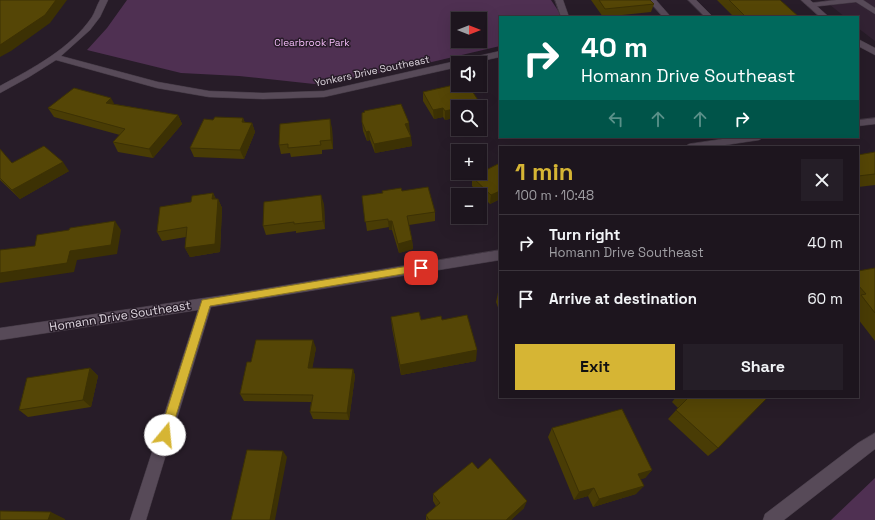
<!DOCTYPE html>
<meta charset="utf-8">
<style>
body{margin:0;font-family:"Space Grotesk",sans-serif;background:#251e27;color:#f1f3f6;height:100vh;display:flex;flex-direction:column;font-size:15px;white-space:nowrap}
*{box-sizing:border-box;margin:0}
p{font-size:13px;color:#a09fa4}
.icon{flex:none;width:22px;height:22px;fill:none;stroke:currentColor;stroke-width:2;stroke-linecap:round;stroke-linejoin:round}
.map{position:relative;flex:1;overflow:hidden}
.panel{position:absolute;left:499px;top:146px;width:360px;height:252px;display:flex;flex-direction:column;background:#1d151e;border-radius:0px;box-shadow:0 4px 16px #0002,0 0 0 1px #3b343c}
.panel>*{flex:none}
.guide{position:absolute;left:499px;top:16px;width:360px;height:122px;border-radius:0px;box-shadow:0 4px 16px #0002,0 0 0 1px #3b343c;background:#00695c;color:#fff;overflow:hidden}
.needle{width:26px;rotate:90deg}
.buttons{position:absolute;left:451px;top:12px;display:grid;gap:8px}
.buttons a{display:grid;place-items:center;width:36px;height:36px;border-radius:0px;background:#1d151e;box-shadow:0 4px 16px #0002,0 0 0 1px #3b343c;font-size:20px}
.pin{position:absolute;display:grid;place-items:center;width:34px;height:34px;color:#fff;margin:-17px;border-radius:8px;box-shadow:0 2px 6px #0006}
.me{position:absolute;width:44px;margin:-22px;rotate:17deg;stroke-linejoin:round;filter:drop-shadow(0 0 3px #0008)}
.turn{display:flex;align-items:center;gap:14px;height:84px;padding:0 16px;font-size:18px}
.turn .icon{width:52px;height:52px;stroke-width:2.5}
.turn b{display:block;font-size:28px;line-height:34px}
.lanes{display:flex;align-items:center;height:38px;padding:0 16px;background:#0003;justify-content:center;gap:20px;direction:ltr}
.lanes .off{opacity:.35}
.round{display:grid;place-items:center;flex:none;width:42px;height:42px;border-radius:0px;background:#251e27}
.overview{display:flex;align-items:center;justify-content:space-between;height:68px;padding:0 16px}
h1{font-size:24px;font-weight:800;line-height:30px;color:#d6b534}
.action{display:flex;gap:8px;margin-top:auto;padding:8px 16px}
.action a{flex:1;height:46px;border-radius:0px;background:#d6b534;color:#111;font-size:16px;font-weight:800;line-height:46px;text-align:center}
.action a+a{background:#251e27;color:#f1f3f6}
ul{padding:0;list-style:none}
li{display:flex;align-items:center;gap:12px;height:56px;padding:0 16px;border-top:1px solid #3b343c}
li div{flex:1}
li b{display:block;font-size:15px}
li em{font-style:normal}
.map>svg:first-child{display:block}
.built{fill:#322233}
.green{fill:#4f3052;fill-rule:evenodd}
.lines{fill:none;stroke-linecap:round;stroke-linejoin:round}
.lane-casing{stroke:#423843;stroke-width:1}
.street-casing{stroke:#423843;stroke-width:1}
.lane{fill:#574a58;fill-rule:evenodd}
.street{fill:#574a58;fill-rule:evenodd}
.wall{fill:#493c05}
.shaded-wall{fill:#3c3104}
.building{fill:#554606;stroke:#3c3104}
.route{fill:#d6b534;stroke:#8b7622}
.labels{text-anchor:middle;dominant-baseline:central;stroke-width:3;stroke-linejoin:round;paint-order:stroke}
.far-park-label{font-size:10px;fill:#f3bbf8;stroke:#271c28}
.far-street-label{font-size:10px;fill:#e0d8e1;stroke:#271c28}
.street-label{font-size:12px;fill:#e0d8e1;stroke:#271c28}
</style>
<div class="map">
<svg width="875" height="520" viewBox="0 0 875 520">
<rect width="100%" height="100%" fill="#271c28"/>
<path class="built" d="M824,0H875V41L858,28V17H845Z"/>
<path class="green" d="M127,0H551L559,12L560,17H500V46L402,69L314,84L239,76L181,73L87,50L107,28ZM458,19H480V41H458Z
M875,478V520H831Z"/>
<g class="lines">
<g class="lane-casing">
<path id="lane" d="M836,0H863L875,8V14L856,2L811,7L807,5L811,3Z"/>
</g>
<g class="street-casing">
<path id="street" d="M100,0H108L100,17L90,30L61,56L158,82L209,91L263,93L324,91L500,51V57L472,63H458V67L324,97L263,99L209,97L157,88L56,60L29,77L0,93V86C33,68 70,49 92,17C95,12 97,5 100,0Z
M555,0H563L569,17H561Z
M648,0H656L671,17H663Z
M688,0H696L713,17H705Z
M801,0H810L829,17H820Z
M858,39L875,48V55L858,46Z
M875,118V124L858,126V120Z
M736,137H764L759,140L712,147H684L689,144Z
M500,250V260L211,307L146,520H130L198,310L0,340V328L232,294Z
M875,433V449L784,520H763L765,514L858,443Z"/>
</g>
<use href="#lane" class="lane"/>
<use href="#street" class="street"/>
</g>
<path class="wall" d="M591,0H650L654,4L651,12L603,17Z
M717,0H780L799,17H734Z
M423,92L458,107V117L445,120L443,117L434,119L423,101Z
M114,104L178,115L182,124L153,158L118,152L113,142L120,135L54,117L48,108Z
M243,118L245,123H252L255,132L244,159L194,157L190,148L213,120Z
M362,122L410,132L412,146L375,153L370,140L367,141L363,131Z
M332,128L333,149L322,150V154L291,157L290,153L281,154L279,145Z
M0,149L12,163L69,171L20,199L0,180Z
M875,152V185L858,187V155Z
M500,163V199L490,204L472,186V177Z
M382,191H402L435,212V221L409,225L412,240L413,249L399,253L392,230H389V227L367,231L362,196L383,193Z
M213,193L216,199H218L222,208L220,252L190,257L185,248L186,237L162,241L157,232L191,202Z
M324,204L325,229L296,233V231L266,235L263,226Z
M875,268V341L858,319V271Z
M498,293H500V313L496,302Z
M391,317L421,320H442L476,361L401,375L392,328Z
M316,348L312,368L353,369L355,376L349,420L313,419L310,412L311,402L244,401L240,394L251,362Z
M90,368L98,376L91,407L28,417L19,410Z
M676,397H764L718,448L708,456L668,419L678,408L672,402Z
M552,428L652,470L645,478L640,479L636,494L593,507L588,496L574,500L548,437Z
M478,469L524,508L511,520H426V515L436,506L433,501V494Z"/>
<path class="shaded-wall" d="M56,0H67L50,23L11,51L0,57V45Z
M111,98L116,107L106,103Z
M478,100L477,107H462L471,101Z
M443,108V117L434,119L433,110Z
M458,108V117L445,120V111Z
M178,115L182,124L153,158L149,149Z
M243,118L246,127L242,122Z
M330,119L332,128L333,149L331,140Z
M252,123L255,132L244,159L240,150Z
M409,123L410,132L406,133L405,124Z
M369,131L370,140L367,141L366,132Z
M411,137L412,146L375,153L374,144Z
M63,162L69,171L20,199L12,190Z
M500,191V199L490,204L491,195Z
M213,193L217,202L212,199Z
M321,195L324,204L325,229L323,221Z
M218,199L222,208L220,252L190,257L185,248Z
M115,221L121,230L117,254L77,260L74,272L0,283V273L70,251Z
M388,221H392V230H389Z
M412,240L413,249L399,253L398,244Z
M313,340L316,348L311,376L308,368Z
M477,350L476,361L401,375L400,365Z
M90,368L98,376L91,407L83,400Z
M353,369L355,376L349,420L347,413Z
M283,451L287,457L275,520H270Z
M652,470L645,478L631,482L638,474Z
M644,486L636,494L593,507L599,499Z
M594,488L588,496L574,500L579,492Z
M527,501L524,508L511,520H506Z
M51,512L65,519V520H48Z"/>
<path class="building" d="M0,0H56L45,15L0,45Z
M599,0H650L654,4L605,9Z
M729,0H780L799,17H746Z
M458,84V85H468L478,100L471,101L473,105L462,107H458V108L445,111L443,108L433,110L423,92Z
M74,88L111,98L106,103L178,115L149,149L113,142L125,129L48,108Z
M401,104L409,123L405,124L411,137L374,144L369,131L366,132L362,122V113L365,112L364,111Z
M215,117L243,118L242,122L252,123L240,150L190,148L204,119L213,120Z
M330,119L331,140L320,141L321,145L288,148V144L279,145L280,124Z
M44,146L63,162L12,190L0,178V149L12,163Z
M875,152V174L858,176V155Z
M500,163V191L491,195L472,177Z
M428,187L435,212L407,216L412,240L398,244L392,221H388V219L365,222L362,196L383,193L382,191L401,188L402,191Z
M213,193L212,199H218L215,244L185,248L187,227L157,232L160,207L191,202L192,196Z
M321,195L323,221L294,224V222L263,226L264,202Z
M115,221L111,245L70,251L67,263L0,273V250L35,246L37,235L69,230L70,228Z
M875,268V313L861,295L866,294L858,285V271Z
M498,293H500V301Z
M419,312L421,320L441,316L442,320L467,315L477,350L400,365L391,317Z
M256,340H313L308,368L353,369L347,413L310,412L313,395L240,394L247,362H251Z
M90,368L83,400L19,410L27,378Z
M685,397H764L766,399L718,448L676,410L687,399Z
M622,409L652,470L638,474L644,486L599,499L594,488L579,492L552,428Z
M247,450L283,451L270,520H231Z
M490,458L527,501L506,520H429L426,515L440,503L433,494L472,462L478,469Z
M0,511L51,512L48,520H0Z"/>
<path class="route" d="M421,264L426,268L421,271L210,306L170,435L169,439L165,440L161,439L159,435L202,300Z"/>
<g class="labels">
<g class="far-park-label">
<text x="312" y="42">Clearbrook Park</text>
</g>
<g class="far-street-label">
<text transform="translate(372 71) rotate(-12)">Yonkers Drive Southeast</text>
</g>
<g class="street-label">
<text transform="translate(120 316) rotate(-9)">Homann Drive Southeast</text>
</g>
</g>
</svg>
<div class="buttons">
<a><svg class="needle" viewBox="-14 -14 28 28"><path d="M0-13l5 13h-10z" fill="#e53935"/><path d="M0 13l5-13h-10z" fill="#a09fa4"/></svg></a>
<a><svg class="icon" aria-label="sound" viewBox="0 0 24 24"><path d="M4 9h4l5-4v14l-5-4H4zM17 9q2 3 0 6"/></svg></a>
<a><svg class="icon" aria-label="search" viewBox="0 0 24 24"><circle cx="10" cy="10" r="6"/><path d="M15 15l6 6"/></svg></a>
<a>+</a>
<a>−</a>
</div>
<div class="pin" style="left:421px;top:268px;background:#d93025"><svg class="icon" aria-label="arrive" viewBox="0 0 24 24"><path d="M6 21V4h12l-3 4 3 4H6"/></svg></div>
<svg class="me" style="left:165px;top:435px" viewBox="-20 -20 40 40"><circle r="19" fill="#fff"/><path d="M0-13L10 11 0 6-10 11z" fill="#d6b534"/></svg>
<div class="guide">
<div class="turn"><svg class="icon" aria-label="right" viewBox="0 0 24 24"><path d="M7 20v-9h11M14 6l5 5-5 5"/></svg><div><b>40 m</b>Homann Drive Southeast</div></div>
<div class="lanes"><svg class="icon off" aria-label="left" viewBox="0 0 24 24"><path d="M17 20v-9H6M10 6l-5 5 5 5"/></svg><svg class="icon off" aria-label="ahead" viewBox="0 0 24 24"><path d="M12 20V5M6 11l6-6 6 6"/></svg><svg class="icon off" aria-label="ahead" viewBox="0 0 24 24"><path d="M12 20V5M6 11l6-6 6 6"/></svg><svg class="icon" aria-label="right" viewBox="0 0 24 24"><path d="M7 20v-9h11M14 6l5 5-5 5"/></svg></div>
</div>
<section class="panel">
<div class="overview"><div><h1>1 min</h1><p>100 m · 10:48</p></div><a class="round"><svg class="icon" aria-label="close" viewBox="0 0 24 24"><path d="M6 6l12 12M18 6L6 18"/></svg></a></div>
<ul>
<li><svg class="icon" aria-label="right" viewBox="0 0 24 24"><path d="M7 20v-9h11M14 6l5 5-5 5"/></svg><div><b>Turn right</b><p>Homann Drive Southeast</p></div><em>40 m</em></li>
<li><svg class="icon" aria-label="arrive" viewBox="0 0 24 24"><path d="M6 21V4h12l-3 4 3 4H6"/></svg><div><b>Arrive at destination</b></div><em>60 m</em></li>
</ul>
<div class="action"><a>Exit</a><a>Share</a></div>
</section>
</div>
